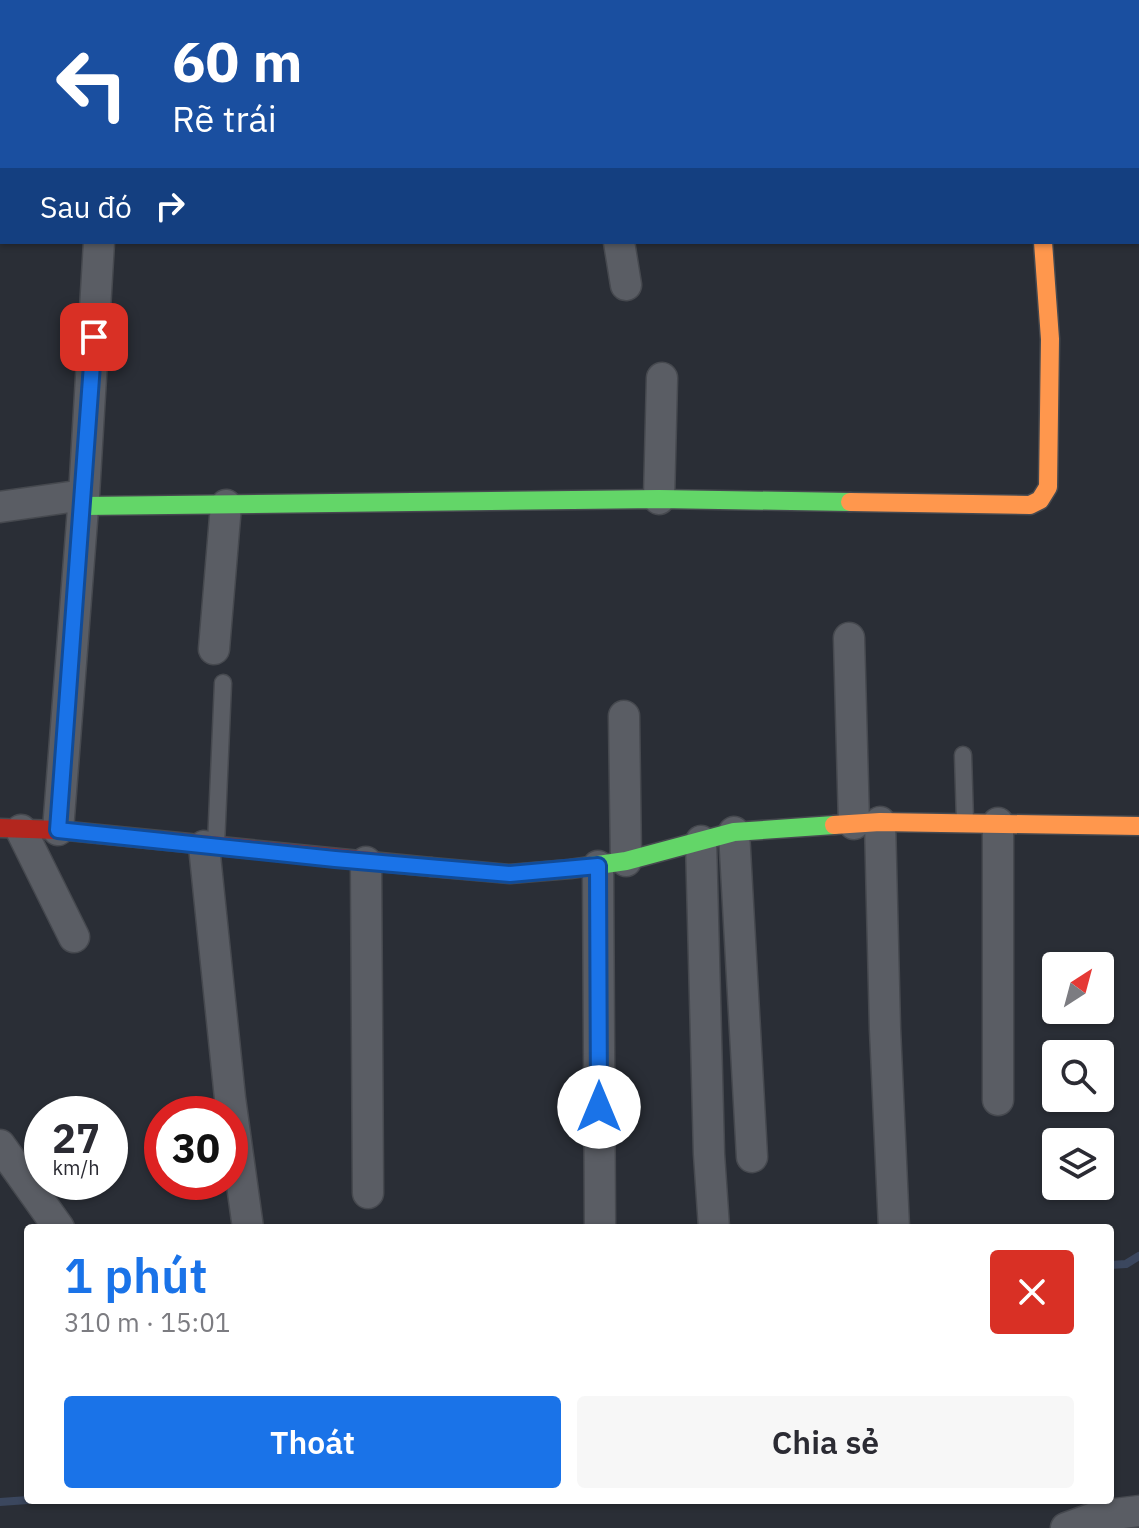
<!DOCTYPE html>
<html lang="vi">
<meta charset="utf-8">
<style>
body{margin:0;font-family:"IBM Plex Sans",sans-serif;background:#f7f7f7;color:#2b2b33;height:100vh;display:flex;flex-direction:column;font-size:30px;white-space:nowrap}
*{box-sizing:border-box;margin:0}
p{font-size:26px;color:#7c7c81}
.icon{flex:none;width:44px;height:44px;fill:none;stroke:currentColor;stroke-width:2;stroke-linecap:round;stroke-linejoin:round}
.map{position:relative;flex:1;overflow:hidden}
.side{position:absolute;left:24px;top:1224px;width:1090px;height:280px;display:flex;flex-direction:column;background:#fff;border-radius:8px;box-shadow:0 2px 6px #0004}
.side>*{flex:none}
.top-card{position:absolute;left:0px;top:0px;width:1140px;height:244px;box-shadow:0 2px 6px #0004;background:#1a4fa0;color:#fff;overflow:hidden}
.needle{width:52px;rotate:36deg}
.tools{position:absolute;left:1042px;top:952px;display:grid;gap:16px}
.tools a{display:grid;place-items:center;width:72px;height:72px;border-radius:8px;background:#fff;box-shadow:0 2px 6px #0004;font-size:40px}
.speed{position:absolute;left:24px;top:1096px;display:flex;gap:16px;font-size:40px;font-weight:700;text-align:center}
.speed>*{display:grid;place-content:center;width:104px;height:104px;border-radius:50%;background:#fff;box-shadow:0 2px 6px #0004;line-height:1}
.speed small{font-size:20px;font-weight:400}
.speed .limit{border:12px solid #d22;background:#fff;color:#111}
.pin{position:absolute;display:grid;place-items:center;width:68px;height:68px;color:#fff;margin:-34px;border-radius:16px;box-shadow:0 4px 12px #0006}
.me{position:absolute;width:88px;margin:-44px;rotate:0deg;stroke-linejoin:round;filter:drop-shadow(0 0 6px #0008)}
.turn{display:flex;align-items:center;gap:28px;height:168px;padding:0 40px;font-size:36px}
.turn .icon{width:104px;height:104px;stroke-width:2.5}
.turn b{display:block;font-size:56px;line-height:68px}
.then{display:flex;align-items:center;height:76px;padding:0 40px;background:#0003;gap:16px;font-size:30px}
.round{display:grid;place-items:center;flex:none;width:84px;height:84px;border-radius:8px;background:#f7f7f7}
.head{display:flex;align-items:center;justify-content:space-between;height:136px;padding:0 40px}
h1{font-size:48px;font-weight:600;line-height:60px;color:#1a73e8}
.button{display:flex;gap:16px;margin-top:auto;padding:16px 40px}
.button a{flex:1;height:92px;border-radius:8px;background:#1a73e8;color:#fff;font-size:32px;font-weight:600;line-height:92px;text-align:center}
.button a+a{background:#f7f7f7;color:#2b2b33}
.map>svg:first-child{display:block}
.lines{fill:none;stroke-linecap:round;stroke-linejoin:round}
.stream{stroke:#3b475e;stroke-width:8}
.lane-casing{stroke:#46494f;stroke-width:19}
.street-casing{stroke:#46494f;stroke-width:33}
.fast-casing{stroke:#46494f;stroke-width:21}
.slow-casing{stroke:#46494f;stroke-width:21}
.jam-casing{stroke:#46494f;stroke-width:21}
.lane{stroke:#5a5d64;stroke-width:16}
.street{stroke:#5a5d64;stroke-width:30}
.fast{stroke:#63d668;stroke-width:18}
.slow{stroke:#ff974d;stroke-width:18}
.jam{stroke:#b3261e;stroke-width:18}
.route-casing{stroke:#114b97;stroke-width:20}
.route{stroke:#1a73e8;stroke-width:14}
</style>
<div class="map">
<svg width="1139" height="1528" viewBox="0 0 1139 1528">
<rect width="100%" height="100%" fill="#2a2e36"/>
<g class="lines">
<path class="stream" d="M1110,1265L1126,1264L1139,1256
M0,1502L28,1500"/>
<g class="lane-casing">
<path id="lane" d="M1138,204H1139
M963,755L965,821
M216,845L223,683"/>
</g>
<g class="street-casing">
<path id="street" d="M590,0V2
M977,0L978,2
M115,2V0
M619,242L626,285
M659,499L662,378
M0,507L84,495
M849,638L854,824
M214,649L226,505
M624,716L626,861
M880,822L885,1029L894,1228
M998,823V1100
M21,830L74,937
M58,830L84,495L99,242
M734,832L752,1157
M701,841L709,1154L714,1228
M204,846L230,1098L248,1228
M366,862L368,1193
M598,866L600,1228
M0,1145L59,1228
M1066,1528L1099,1516L1139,1511"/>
</g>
<g class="fast-casing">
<path id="fast" d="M83,506L659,499L850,502
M431,867L510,874L570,869L626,861L734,832L834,825"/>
</g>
<g class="slow-casing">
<path id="slow" d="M850,502L1030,505L1040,500L1048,487L1050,339L1043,242
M834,825L880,822L1139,826"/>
</g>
<g class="jam-casing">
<path id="jam" d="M0,828L58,830L431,867"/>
</g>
<use href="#lane" class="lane"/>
<use href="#street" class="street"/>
<use href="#fast" class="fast"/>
<use href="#slow" class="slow"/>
<use href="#jam" class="jam"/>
</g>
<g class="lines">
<g class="route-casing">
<path id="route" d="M94,337L58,830L335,859L510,874L598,866L599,1107"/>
</g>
<use href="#route" class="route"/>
</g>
</svg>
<div class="tools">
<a><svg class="needle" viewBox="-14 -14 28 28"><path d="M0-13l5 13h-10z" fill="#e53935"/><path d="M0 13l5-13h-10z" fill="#7c7c81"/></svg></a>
<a><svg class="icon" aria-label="search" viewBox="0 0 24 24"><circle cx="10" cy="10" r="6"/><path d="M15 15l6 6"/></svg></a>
<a><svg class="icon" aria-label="layers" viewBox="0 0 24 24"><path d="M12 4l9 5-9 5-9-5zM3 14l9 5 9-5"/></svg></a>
</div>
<div class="speed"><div>27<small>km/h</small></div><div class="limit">30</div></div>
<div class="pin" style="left:94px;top:337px;background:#d93025"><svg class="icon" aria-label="arrive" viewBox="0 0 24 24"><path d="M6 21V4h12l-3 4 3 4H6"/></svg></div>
<svg class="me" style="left:599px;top:1107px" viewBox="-20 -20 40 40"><circle r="19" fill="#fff"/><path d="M0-13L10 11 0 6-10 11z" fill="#1a73e8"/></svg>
<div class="top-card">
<div class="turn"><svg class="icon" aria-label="left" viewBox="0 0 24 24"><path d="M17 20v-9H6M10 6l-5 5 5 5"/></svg><div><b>60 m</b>Rẽ trái</div></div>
<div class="then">Sau đó<svg class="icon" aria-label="right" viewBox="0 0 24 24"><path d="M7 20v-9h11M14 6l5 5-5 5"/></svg></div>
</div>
<section class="side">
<div class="head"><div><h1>1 phút</h1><p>310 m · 15:01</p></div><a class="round" style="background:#d93025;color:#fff"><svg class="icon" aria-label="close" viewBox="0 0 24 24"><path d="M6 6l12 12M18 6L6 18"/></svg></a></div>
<div class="button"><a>Thoát</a><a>Chia sẻ</a></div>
</section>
</div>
